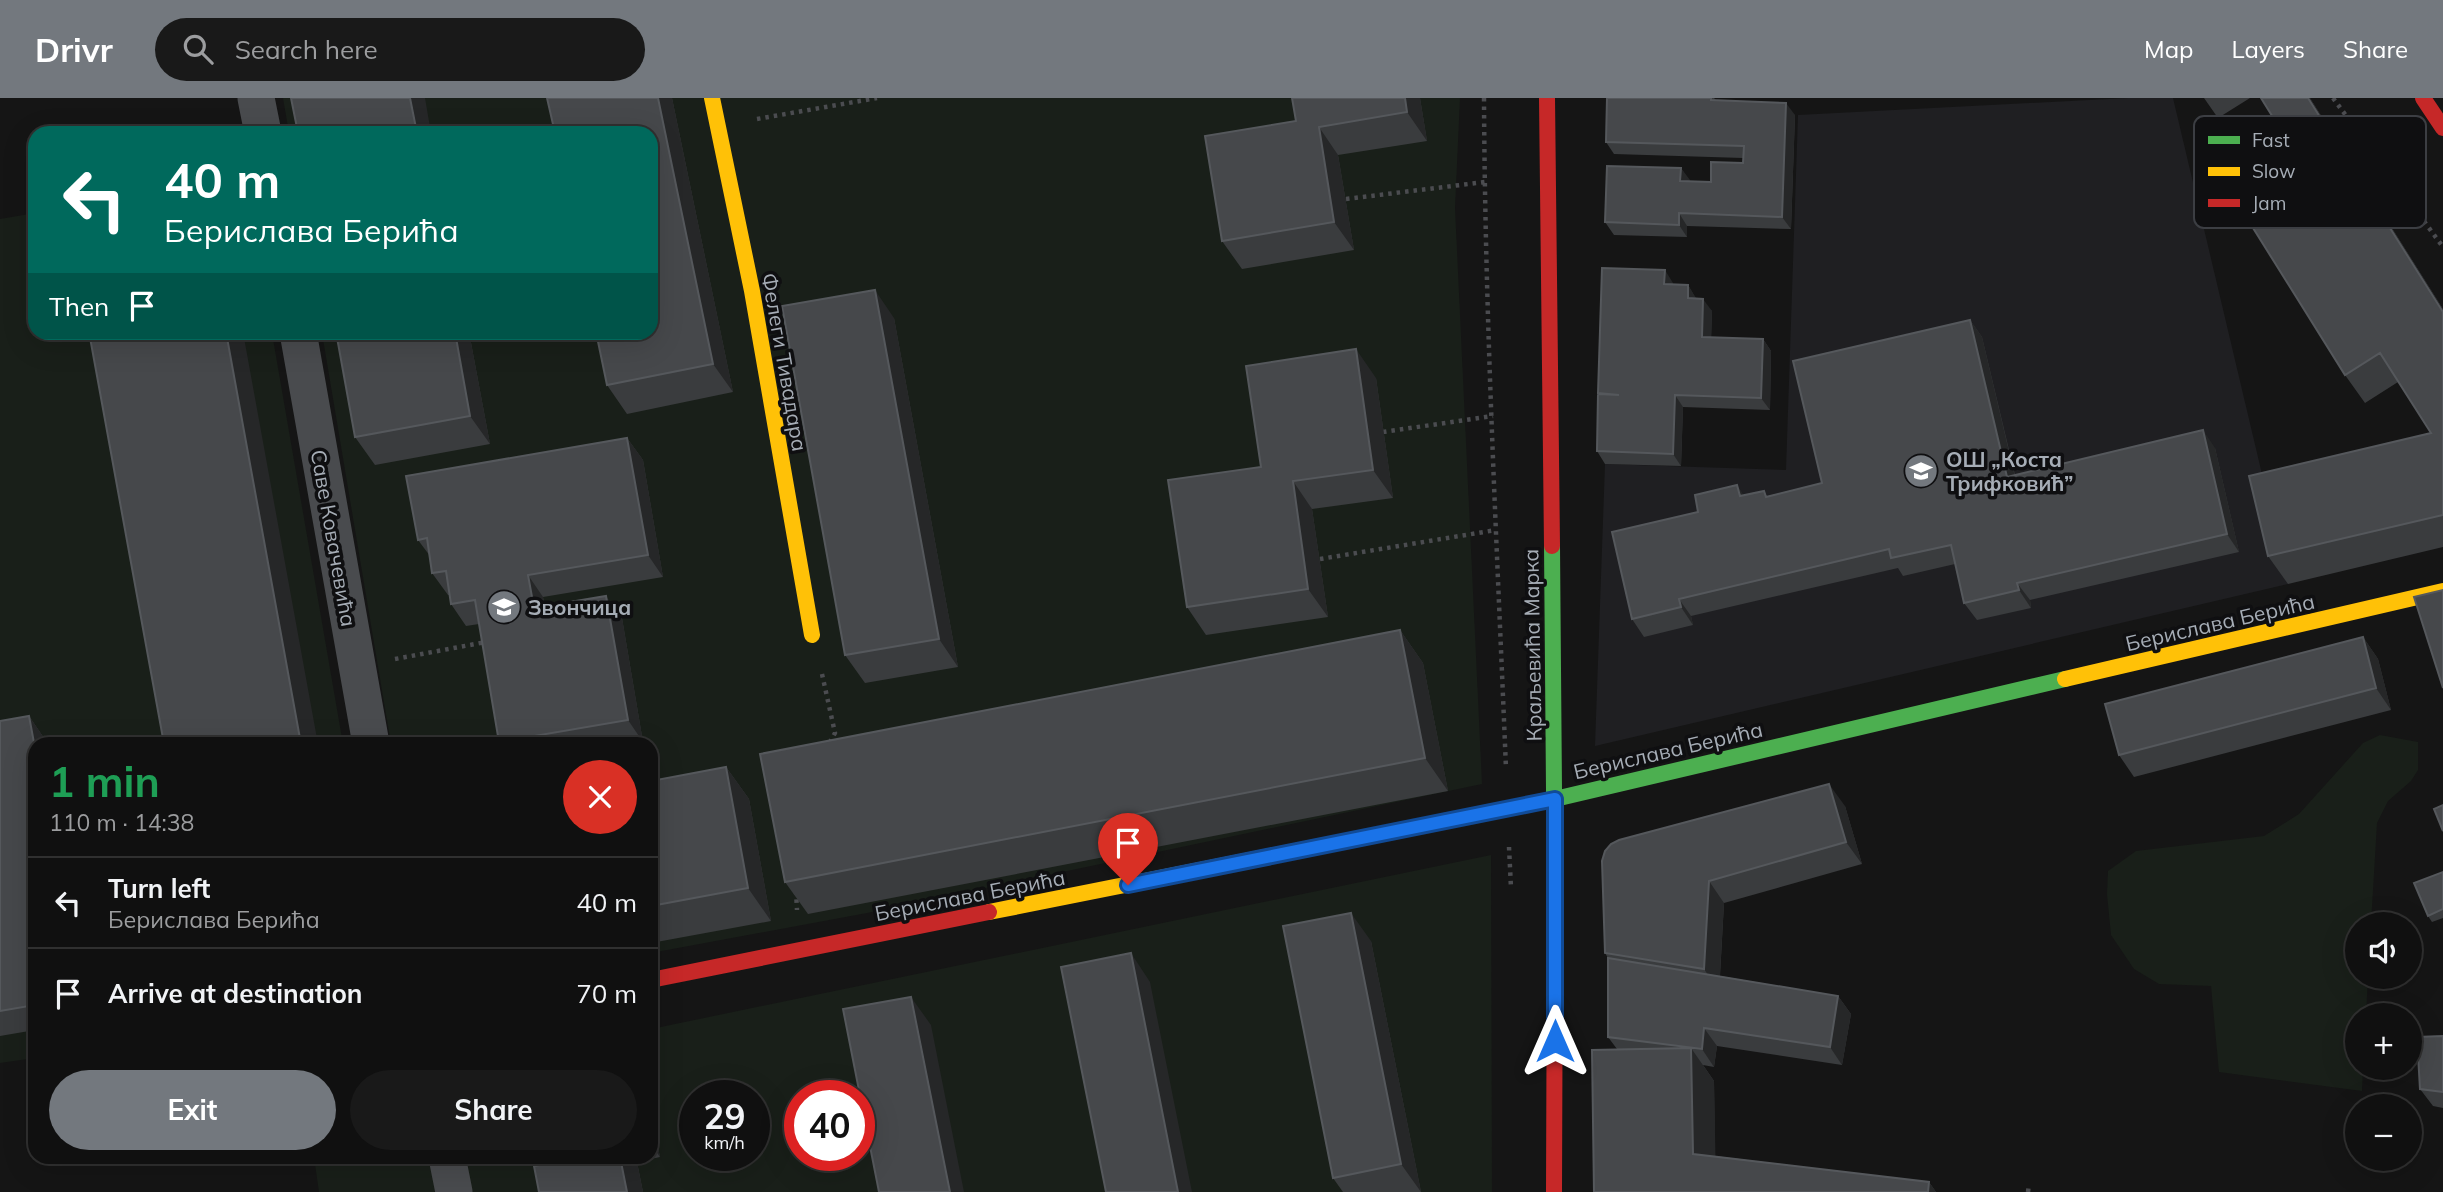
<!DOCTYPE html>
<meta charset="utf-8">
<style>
body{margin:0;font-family:Mulish,sans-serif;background:#191919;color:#f1f3f6;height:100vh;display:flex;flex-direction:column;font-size:26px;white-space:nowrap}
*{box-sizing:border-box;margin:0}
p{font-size:23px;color:#9c9d9f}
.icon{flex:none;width:38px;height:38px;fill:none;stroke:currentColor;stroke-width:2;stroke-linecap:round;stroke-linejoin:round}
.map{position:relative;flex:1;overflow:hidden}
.side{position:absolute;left:28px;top:639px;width:630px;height:427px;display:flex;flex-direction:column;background:#101010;border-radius:21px;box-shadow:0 7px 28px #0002,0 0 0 2px #303030}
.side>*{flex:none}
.top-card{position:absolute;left:28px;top:28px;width:630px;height:214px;border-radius:21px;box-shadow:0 7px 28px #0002,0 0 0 2px #303030;background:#00695c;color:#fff;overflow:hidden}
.controls{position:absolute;left:2345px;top:814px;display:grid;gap:14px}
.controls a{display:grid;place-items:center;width:77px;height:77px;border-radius:50%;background:#101010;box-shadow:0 7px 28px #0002,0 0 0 2px #303030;font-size:35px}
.speed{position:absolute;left:679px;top:982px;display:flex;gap:14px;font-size:35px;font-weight:700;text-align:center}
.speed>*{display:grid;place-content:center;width:91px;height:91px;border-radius:50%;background:#101010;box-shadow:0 7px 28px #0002,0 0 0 2px #303030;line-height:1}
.speed small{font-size:18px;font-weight:400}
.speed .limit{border:10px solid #d22;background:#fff;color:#111}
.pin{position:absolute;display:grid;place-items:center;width:60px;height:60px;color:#fff;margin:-72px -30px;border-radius:50% 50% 50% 0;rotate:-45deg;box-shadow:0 0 7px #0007}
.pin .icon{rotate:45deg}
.me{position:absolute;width:77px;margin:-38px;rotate:0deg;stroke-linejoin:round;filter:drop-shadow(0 0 5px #0008)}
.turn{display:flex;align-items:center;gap:24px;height:147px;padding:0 21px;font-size:32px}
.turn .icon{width:91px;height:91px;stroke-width:2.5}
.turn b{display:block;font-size:49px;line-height:60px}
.then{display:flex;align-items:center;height:66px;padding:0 21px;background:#0003;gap:14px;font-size:26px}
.round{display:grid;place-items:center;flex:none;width:74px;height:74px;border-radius:37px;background:#191919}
.overview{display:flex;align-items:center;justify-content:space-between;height:119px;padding:0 21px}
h1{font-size:42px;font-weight:700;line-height:52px;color:#1e9e55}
.button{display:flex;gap:14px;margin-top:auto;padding:14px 21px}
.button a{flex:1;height:80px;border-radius:42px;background:#73787e;color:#fff;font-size:28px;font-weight:700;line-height:80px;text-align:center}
.button a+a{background:#191919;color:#f1f3f6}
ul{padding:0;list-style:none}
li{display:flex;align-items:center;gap:21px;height:91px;padding:0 21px;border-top:2px solid #303030}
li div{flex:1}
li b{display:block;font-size:26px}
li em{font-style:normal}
header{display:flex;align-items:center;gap:42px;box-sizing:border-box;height:98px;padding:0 35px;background:#73787e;color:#fff}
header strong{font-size:33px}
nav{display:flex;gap:38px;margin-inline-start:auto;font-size:24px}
.search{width:490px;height:63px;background:#191919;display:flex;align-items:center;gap:18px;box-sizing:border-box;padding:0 24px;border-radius:38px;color:#9c9d9f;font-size:26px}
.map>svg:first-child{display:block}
.built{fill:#1f1f22}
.green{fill:#191f19;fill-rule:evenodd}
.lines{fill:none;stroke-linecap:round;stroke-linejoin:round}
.path{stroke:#4b4c50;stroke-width:4.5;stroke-dasharray:3.5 5;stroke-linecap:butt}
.street{stroke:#494b4e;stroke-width:37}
.fast{stroke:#4caf50;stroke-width:16}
.slow{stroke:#ffc107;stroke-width:16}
.jam{stroke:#c62828;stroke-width:16}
.wall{fill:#3a3c3e}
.shaded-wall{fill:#262728}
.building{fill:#46484b;stroke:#55585c;stroke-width:2}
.route-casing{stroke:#114b97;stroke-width:18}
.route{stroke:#1a73e8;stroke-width:12}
.labels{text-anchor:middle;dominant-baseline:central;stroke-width:7;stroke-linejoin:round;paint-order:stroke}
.street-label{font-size:21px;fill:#a6adb6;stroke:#0f0f11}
.poi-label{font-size:21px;font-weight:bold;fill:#a6adb6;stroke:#0f0f11;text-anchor:start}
.key{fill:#0f0f11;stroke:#3c3e43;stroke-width:2}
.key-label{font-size:19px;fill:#a6adb6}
</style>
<header>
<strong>Drivr</strong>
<div class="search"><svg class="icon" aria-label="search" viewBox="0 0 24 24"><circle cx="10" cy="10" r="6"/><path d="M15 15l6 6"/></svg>Search here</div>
<nav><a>Map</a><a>Layers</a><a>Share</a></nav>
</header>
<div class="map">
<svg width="2443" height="1094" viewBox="0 0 2443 1094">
<rect width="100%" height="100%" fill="#151515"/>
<path class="built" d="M2128,0H2173L2288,486L1595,648L1605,366L1786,372L1798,17Z"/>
<path class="green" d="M283,0H1460L1455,110L1482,686L867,815L651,855V646H391L322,235L651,234V35H289Z
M35,115V234L272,235L343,646H35V960L0,965V121Z
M2380,637L2418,644V672L2411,683L2388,703L2377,725L2371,826H2357V878L2368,879L2366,917H2357V970H2363L2362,993L2219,974L2211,888L2159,886L2134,871L2111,837L2107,796L2108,773L2136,753L2264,738L2299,716L2363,645Z
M1491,757L1492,1094H319L314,1059H651V931ZM695,998H754V1057H695ZM800,998H859V1057H800Z"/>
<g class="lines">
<path class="path" d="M1484,0C1485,224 1497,447 1506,671
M2333,0L2443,149
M757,21L877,0
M1346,101L1485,84
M1383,334L1493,318
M1320,461L1496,432
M395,561L486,544
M822,576L835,635L830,644
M1509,749L1511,790
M796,793L797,812
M2028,1094L2029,1086"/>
<path class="street" d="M256,0L263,35
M298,234L371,646
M447,1059L454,1094"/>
<path class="fast" d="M1552,448L1555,815
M1396,733L1555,701L2065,581"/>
<path class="slow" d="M712,0L752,193L812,537
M2065,581L2443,493
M989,814L1396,733"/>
<path class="jam" d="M1547,0L1552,448
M2423,0L2443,30
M651,882L989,814
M1554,1094L1555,815"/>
</g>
<path class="wall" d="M547,0H672L733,294L627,316L607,287Z
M1420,0L1427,43L1338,57L1354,152L1242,171L1222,143L1296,23Z
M1607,0H1714L1716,2L1795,17L1791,131L1687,128V139L1614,137L1605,124L1681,70L1690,84H1711L1743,65V60L1614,56L1606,44Z
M2204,0H2250L2218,20Z
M2310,0L2443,211V449L2288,486L2268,458L2431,335L2398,284L2365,305L2345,277L2282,34Z
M1673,185V187H1688L1696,201L1712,213L1711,239L1763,241L1771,253L1770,312L1683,309L1681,368L1605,366L1597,353L1599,296L1598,295Z
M894,220L958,569L865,585L845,557Z
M1970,222L1982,239L2015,377L2215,350L2239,454L2030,502L2031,510L1977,522L1964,505L1955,466L1903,478L1898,470L1691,518L1693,527L1644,539L1632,521L1698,414L1744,397L1768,398L1822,385Z
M469,234L490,346L375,367L355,339Z
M1376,280L1393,400L1312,411L1328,519L1206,537L1187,509L1261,369Z
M627,340L643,362L663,479L543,499L545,508L622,520L643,644L631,646H500L499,644L479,526L466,528L451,506L450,497H448L432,475L430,458L418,442Z
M1400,532L1423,565L1448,693L808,816L785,784Z
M2363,539L2378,561L2391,612L2134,679L2119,657Z
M29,618L44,640L35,646V932L0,938V623Z
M726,669L749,701L771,823L651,845V683Z
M1845,708L1862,766L1724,805L1720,878L1838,898L1851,916L1842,967L1717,948L1714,969L1703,967L1714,983L1715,1058L1929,1084L1936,1094H1594L1617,951L1608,939V860L1605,855L1602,763Z
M2443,774V820L2432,824L2428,818Z
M1371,843L1421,1094H1343L1333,1080Z
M2443,938V1010L2433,1008L2420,991Z
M651,1016L660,1059L637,1064L643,1094H539L568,1062V1059H651Z"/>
<path class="shaded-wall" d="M410,0H425L431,35H417Z
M658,0H672L733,294L713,266Z
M1405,0H1420L1427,43L1407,14Z
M2308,0H2310L2443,211V214Z
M1786,5L1795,17L1791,131L1782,119Z
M1319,29L1338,57L1354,152L1334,124Z
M1681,70L1690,82L1689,96L1680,83Z
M1679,115L1687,128V139L1679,127Z
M1665,172L1673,185V199L1664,186Z
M1688,187L1696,200V212L1688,200Z
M875,192L894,220L958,569L939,541Z
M1703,201L1712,213L1711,251L1702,239Z
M1970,222L1982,239L2019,396L2007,379Z
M226,234H243L318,646H301Z
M455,234H469L490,346L470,318Z
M1763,241L1771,253L1770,312L1761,300Z
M1356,251L1376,280L1393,400L1373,372Z
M1675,297L1683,309L1681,368L1673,356Z
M2203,332L2215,350L2239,454L2227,436Z
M627,340L643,362L663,479L648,457Z
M1293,383L1312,411L1328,519L1308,491Z
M1737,387L1749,405L1740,398Z
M528,477L543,499L549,532L534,510Z
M2017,485L2030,502L2031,510L2019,492Z
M606,498L622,520L643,644L628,622Z
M1679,501L1691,518L1693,527L1681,509Z
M1400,532L1423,565L1448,693L1425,660Z
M2363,539L2378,561L2391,612L2376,590Z
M29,618L44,640L46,646H35V650Z
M726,669L749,701L771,823L748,790Z
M1829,686L1845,708L1862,766L1846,744Z
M1709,783L1724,805L1719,893L1704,871Z
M1351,815L1371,843L1421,1094L1401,1066Z
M1131,855L1150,884L1192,1094H1178Z
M1838,898L1851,916L1842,967L1830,949Z
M911,899L931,927L964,1094H950Z
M1704,930L1717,948L1714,969L1702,951Z
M1691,950L1714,983L1716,1088L1693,1056Z
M651,1016L660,1059L651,1046Z
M620,1059H634L637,1064L643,1094H627Z
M1929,1084L1936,1094H1928Z"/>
<path class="building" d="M291,0H410L417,35H298Z
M547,0H658L713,266L607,287L596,234H651V35H555Z
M1292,0H1405L1407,14L1319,29L1334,124L1222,143L1205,38L1296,23Z
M1607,0H1711V2L1786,5L1782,119L1679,115V127L1605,124L1607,68L1681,70L1680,83L1711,84V64L1743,65L1744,48L1606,44Z
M2261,0H2308L2443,214V417L2268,458L2249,378L2431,335L2380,255L2345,277L2218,74L2282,34Z
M1602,170L1665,172L1664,186L1688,187V200L1703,201L1702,239L1763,241L1761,300L1675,297L1673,356L1597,353L1598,296L1619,297L1598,295Z
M875,192L939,541L845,557L782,208Z
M1970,222L2007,379L2203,332L2227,436L2017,485L2019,492L1964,505L1951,447L1891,460L1889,451L1679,501L1681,509L1632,521L1612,434L1698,414L1695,397L1737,387L1740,398L1764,393L1766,399L1822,385L1793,263Z
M89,234H226L301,646H164Z
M336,234H455L470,318L355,339Z
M1356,251L1373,372L1293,383L1308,491L1187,509L1168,382L1261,369L1246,268Z
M627,340L648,457L528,477L534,510L606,498L628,622L499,644L475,502L451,506L446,473L432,475L427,440L418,442L406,378Z
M2443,492V590L2414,499Z
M1400,532L1425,660L785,784L760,656Z
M2363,539L2376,590L2119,657L2105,606Z
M29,618L35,650V907L0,913V623Z
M726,669L748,790L651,808V683Z
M1829,686L1846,744L1709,783L1704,871L1605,855L1602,763L1605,753L1611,746L1619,742Z
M2443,707V733L2434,711Z
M2443,774V811L2428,818L2414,785Z
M1351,815L1401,1066L1333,1080L1283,828Z
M1131,855L1178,1094H1106L1061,869Z
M1608,860L1838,898L1830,949L1704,930L1702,951L1608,939Z
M911,899L950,1094H879L843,911Z
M2443,938V994L2420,991L2417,939Z
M1691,950L1693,1056L1929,1084L1928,1094H1594L1592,952Z
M568,1059H620L627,1094H539L534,1068L568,1062Z"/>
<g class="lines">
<g class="route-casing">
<path id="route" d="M1128,787L1555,701V943"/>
</g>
<use href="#route" class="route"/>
</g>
<defs>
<g id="school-disc" transform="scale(1.75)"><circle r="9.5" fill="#73787e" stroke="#0f0f11"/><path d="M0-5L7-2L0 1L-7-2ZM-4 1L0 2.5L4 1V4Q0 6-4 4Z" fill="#fff"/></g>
</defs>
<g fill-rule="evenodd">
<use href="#school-disc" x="1921" y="373"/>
<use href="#school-disc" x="504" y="509"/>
</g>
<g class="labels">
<g class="street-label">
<text transform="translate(785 264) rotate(80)">Фелеги Тивадара</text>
<text transform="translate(334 440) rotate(80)">Саве Ковачевића</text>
<text transform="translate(2220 524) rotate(-13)">Берислава Берића</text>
<text transform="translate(1532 547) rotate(-91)">Краљевића Марка</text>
<text transform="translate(1668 652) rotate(-13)">Берислава Берића</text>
<text transform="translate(970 797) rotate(-11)">Берислава Берића</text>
</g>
<g class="poi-label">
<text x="1946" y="361">ОШ „Коста<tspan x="1946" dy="24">Трифковић”</tspan></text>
<text x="528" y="509">Звончица</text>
</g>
</g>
<rect x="2194" y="18" width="232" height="112" rx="10" class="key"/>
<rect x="2208" y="38" width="32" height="8" fill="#4caf50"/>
<rect x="2208" y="69" width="32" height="9" fill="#ffc107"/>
<rect x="2208" y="101" width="32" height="8" fill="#c62828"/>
<g class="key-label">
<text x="2252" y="49">Fast</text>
<text x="2252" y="80">Slow</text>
<text x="2252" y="112">Jam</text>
</g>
</svg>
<div class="controls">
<a><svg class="icon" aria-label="sound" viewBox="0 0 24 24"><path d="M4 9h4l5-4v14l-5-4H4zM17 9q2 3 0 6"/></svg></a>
<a>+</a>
<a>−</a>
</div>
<div class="speed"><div>29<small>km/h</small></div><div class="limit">40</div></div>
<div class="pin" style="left:1128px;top:787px;background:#d93025"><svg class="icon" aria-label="arrive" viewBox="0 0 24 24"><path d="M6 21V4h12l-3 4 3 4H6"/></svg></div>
<svg class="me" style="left:1555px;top:943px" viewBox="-20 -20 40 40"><path d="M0-17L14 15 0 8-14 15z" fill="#1a73e8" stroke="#fff" stroke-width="4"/></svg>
<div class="top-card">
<div class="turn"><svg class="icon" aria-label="left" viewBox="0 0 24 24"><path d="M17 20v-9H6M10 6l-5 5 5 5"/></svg><div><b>40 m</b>Берислава Берића</div></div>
<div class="then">Then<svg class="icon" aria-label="arrive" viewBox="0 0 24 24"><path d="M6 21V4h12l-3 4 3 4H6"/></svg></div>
</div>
<section class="side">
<div class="overview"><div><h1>1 min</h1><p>110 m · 14:38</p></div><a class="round" style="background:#d93025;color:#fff"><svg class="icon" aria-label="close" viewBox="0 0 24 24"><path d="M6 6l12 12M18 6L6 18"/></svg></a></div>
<ul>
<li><svg class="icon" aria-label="left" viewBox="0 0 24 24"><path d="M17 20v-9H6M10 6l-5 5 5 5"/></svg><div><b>Turn left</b><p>Берислава Берића</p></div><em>40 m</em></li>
<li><svg class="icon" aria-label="arrive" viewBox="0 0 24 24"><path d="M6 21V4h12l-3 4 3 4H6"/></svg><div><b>Arrive at destination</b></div><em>70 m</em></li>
</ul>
<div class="button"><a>Exit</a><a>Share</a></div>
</section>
</div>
